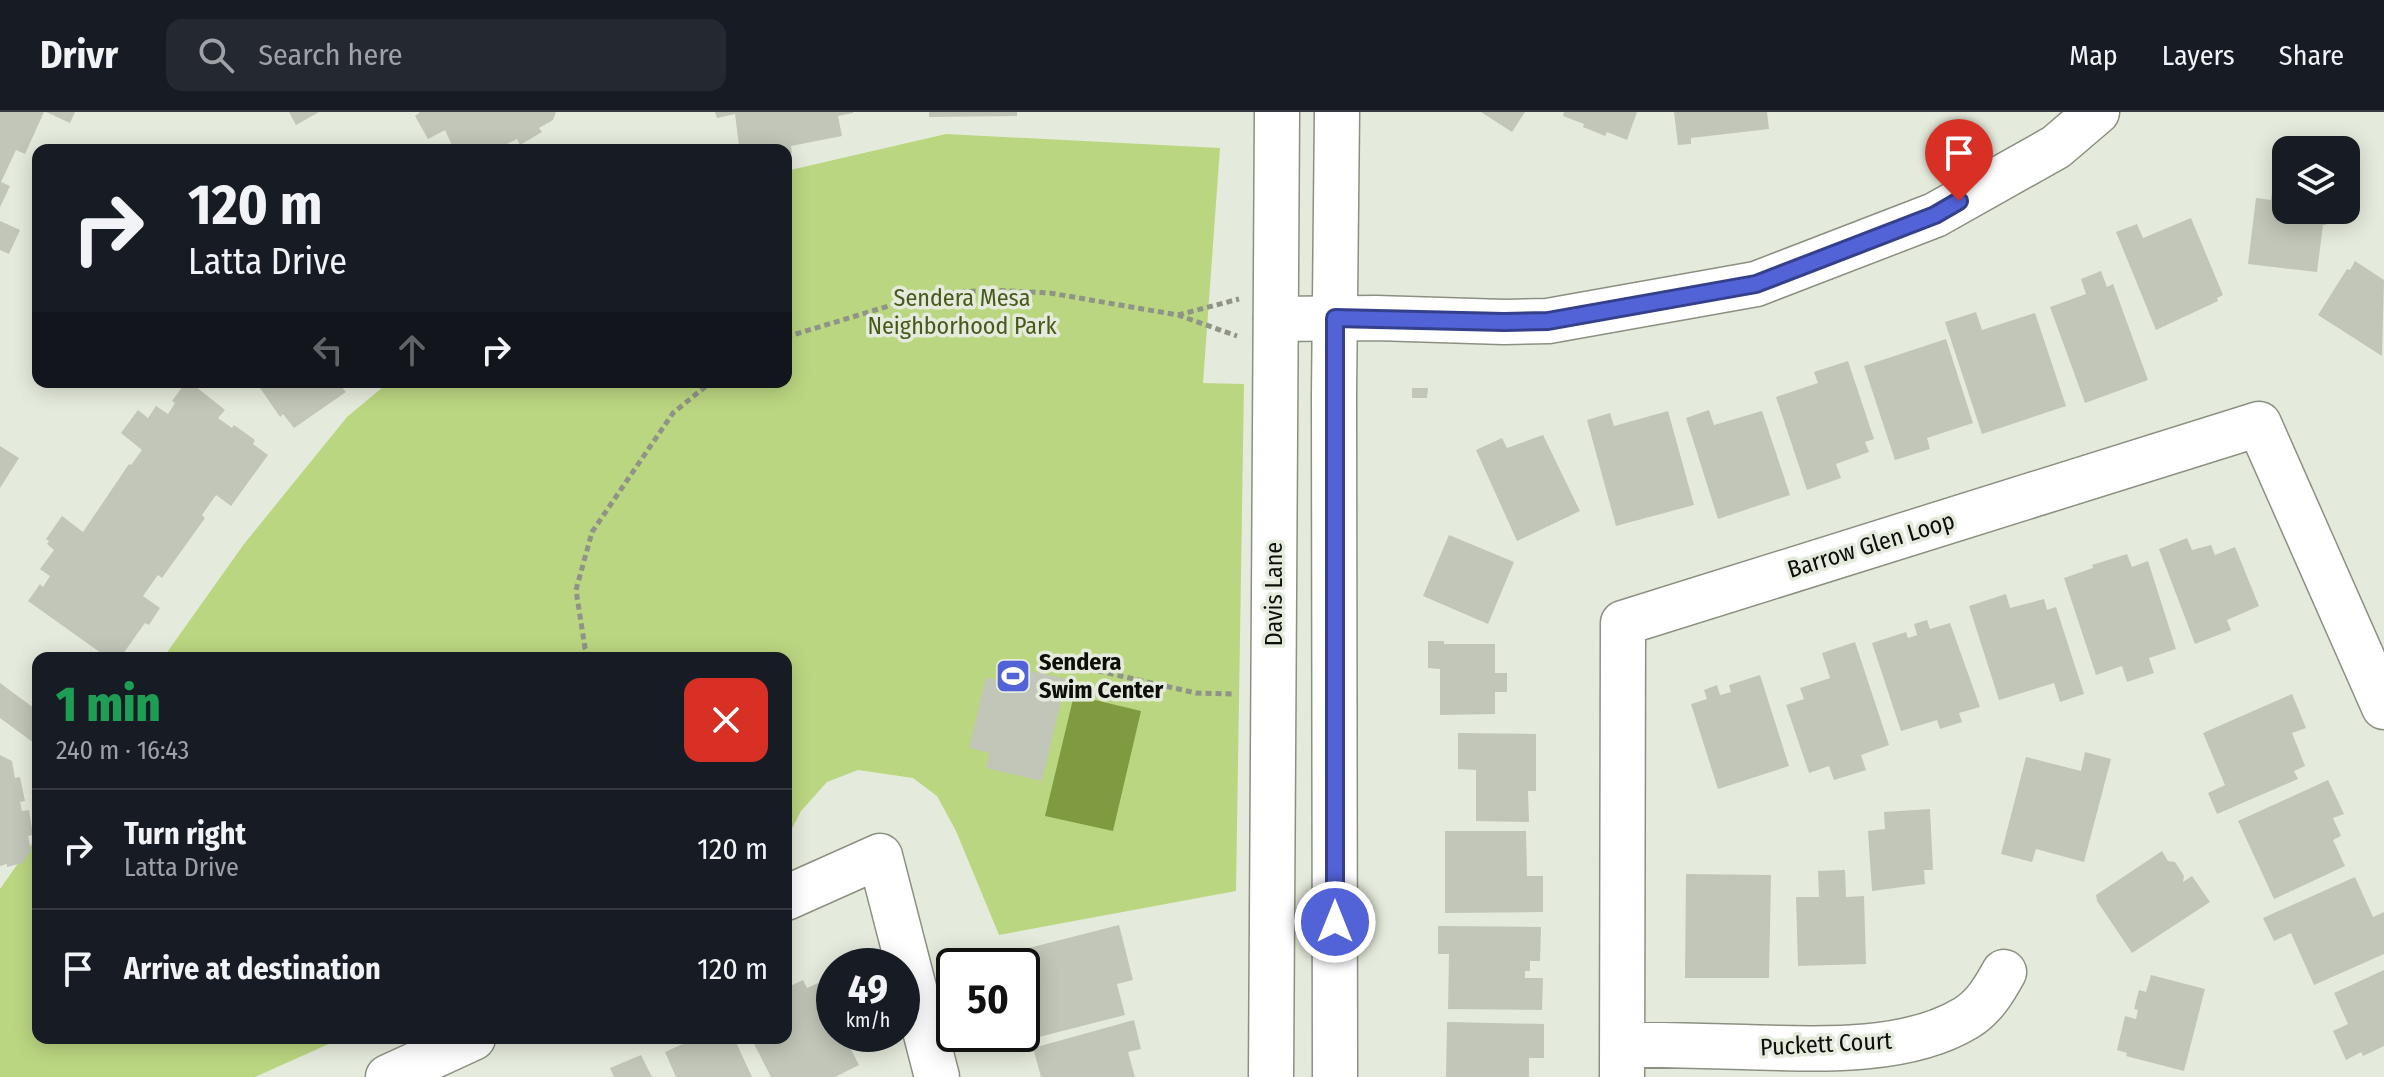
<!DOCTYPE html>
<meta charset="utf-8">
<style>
body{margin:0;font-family:"Fira Sans Condensed",sans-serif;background:#242831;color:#f1f3f6;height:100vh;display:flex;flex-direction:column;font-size:30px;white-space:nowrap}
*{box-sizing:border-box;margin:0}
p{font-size:26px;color:#9ea1a6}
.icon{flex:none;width:44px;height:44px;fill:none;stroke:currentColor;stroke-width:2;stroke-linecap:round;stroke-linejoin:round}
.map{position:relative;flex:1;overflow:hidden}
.details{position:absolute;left:32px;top:540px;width:760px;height:392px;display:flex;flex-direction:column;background:#171b24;border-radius:16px;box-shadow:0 4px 20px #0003}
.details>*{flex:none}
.hud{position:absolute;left:32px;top:32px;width:760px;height:244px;border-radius:16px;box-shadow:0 4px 20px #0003;background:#171b24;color:#f1f3f6;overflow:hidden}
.controls{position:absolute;left:2272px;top:24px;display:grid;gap:16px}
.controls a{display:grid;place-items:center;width:88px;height:88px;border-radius:16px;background:#171b24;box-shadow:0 4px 20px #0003;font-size:40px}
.speed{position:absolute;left:816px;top:836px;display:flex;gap:16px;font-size:40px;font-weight:700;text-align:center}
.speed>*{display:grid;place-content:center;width:104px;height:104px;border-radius:50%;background:#171b24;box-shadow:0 4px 20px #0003;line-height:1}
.speed small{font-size:20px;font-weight:400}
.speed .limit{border:4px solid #111;border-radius:12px;background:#fff;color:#111}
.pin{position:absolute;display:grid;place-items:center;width:68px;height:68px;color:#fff;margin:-82px -34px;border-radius:50% 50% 50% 0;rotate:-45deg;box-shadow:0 0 8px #0007}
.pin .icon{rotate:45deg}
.me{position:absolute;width:88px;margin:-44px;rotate:0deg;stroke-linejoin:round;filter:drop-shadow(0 0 6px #0008)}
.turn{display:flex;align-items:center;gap:28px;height:168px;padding:0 24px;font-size:36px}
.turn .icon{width:104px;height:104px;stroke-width:2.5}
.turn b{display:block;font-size:56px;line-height:68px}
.lanes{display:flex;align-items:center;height:76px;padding:0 24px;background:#0003;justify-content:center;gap:40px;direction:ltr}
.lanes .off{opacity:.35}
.round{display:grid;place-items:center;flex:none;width:84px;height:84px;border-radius:16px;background:#242831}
.headline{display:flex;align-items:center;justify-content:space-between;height:136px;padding:0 24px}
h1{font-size:48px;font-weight:800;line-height:60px;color:#1e9e55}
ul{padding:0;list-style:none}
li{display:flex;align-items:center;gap:24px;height:120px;padding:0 24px;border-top:2px solid #363941}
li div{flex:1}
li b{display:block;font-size:30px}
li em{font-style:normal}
header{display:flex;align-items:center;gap:48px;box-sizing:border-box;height:112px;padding:0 40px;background:#171b24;border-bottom:2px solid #363941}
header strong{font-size:38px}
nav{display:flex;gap:44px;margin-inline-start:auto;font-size:28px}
.search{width:560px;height:72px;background:#242831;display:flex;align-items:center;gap:20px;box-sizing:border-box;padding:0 28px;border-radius:16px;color:#9ea1a6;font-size:30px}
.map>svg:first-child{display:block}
.green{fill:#bbd681}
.water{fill:#809a40}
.building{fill:#c1c6b8}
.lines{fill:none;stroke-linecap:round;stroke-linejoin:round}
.minor-casing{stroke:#8b9082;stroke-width:47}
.major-casing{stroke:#8b9082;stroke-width:47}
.path{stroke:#8f9388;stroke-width:5;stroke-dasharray:6 4;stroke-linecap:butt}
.minor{stroke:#fff;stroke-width:44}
.major{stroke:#fff;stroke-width:44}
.route-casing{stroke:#35408c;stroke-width:20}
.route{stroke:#5262d7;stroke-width:14}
.labels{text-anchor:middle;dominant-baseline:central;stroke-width:7;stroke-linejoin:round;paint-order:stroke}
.park-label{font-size:24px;fill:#48591a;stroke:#e5ebdc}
.street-label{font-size:24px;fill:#0c0e09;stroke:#e5ebdc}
.poi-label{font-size:24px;font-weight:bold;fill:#0c0e09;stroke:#e5ebdc;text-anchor:start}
</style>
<header>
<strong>Drivr</strong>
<div class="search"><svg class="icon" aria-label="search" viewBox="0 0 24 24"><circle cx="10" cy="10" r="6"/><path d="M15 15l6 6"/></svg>Search here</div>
<nav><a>Map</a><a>Layers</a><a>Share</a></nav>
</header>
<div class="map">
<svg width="2384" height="965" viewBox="0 0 2384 965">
<rect width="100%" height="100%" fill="#e5ebdc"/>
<path class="green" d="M946,22L1220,36L1203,271L1244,272L1236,779L999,823L956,719L937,684L913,666L858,658L827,670L801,699L786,728V546H163L244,432L347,305L389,270H786V59Z
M38,723V926H342L255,965H0V777Z"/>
<path class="water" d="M1074,583L1141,599L1113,719L1045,704Z"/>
<path class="building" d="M0,0H44L25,42L16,38L1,70L10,74L0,95Z
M46,0H75L70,11Z
M289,0H319L296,13Z
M420,0H556L553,8L539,16L542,20L520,33L517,27L507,32L510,38H454L445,18L428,27L415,4Z
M715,0H853V1L838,4L842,24L791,34L792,41L786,42V38H745L739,34L735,2L717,6Z
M929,0H1017V4L929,5Z
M1481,0H1525L1512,20Z
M1564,0H1637L1627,28L1607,20L1605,24L1583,15L1584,12L1563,4Z
M1674,0H1767L1769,17L1691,26V32L1678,33Z
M2274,63L2286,64V98H2324L2326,113H2323L2317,160L2248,152L2256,86L2271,88Z
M2191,106L2223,183L2217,186L2218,189L2156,218L2116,120L2137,112L2143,126Z
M0,109L20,118L9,142L0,138Z
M2355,149L2384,168L2382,244L2318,203L2347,157L2350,158Z
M2101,159L2107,175L2113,172L2148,268L2085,291L2050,195L2086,182L2081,167Z
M1976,200L1982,218L2035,201L2066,294L1982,322L1945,210Z
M1946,227L1973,311L1927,326L1930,337L1895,348L1864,254Z
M1848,249L1874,327L1865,330L1869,340L1836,352L1841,366L1807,378L1776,285L1818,271L1814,260Z
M186,270H190L225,298L218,306L232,316L234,313L255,328L253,332L268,343L231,394L216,383L202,403L205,406L162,466L158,463L143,484L160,496L149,513L145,511L120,546H108L28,489L40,472L43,475L50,464L40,457L54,438L47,432L49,429L46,427L62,404L83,420L129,352L131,353L142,338L121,321L138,298L148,306L156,294L168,302L175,291L172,289Z
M256,270H337L346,280L294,316L283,302L280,305Z
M1412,276H1428L1427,286H1412Z
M1709,298L1714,313L1762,299L1790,383L1718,407L1686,306Z
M1668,299L1694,393L1616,414L1587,308L1610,301L1614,314Z
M1543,323L1580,399L1517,429L1476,338L1502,326L1507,336Z
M0,334L19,346L0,376Z
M1449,423L1514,450L1488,512L1423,484Z
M2187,426L2192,438L2211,433L2215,443L2235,435L2259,494L2227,508L2231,518L2195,532L2159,437Z
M2127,442L2132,455L2148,449L2176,537L2149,546L2154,561L2127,570L2122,554L2096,563L2064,466L2093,456L2092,453Z
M2006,482L2010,496L2044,487L2047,498L2056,495L2084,582L2060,590L2054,571L1999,588L1969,494Z
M1927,508L1930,517L1950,511L1980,595L1959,601L1962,610L1940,617L1937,608L1901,619L1872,531L1906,520L1908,526L1917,523L1914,512Z
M1428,529H1444V532H1495V561H1507V580H1495V602L1440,603V557L1428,556Z
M1855,530L1889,633L1861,643L1866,658L1834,668L1829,654L1809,661L1786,593L1804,587L1800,576L1830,566L1822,541Z
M1010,554L1066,567L1042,669L986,656L989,641L969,636L986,565L1006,570Z
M1760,563L1789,654L1718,677L1691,592L1707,587L1704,578L1717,573L1720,583L1731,580L1729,573Z
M0,571L38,599V634L0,606Z
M2292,582L2306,616L2292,621L2305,654L2294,659L2298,667L2217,702L2208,681L2225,673L2203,621Z
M1458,621L1536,622V679H1528L1529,710L1476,709V658L1458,657Z
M2085,640L2111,647L2084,750L2036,737L2032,750L2001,742L2026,645L2081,659Z
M0,643L12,649L15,666L20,665L25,689L20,690L22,699L29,698L33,723L28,724L31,739L22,751L7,755V752L0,754Z
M2328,668L2344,702L2333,706L2341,724L2333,728L2345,754L2274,787L2238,709Z
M1930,697L1933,758H1924L1925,772L1872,779L1868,719L1885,717L1884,700Z
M1445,719H1526L1527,764H1543V800L1445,801Z
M2162,739L2168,749L2175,750L2184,764L2183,770L2192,764L2210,790L2132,841L2097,789L2096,783Z
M1845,758L1846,785L1864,784L1866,852L1798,854L1796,785H1819L1818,759Z
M1686,762L1771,763L1769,866H1685Z
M2355,765L2373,805L2384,800V842L2314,873L2291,821L2274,829L2263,806Z
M1119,813L1133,868L1117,872L1125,903L1035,926L1029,905L1022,906V854H1008L1005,842Z
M1438,814L1541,815L1540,849H1530V859H1525V866H1543L1542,898L1448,897L1449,842H1438Z
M2384,858V934L2363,944L2361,940L2346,948L2333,919L2348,912L2334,881Z
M2151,863L2205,877L2184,959L2126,944L2127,941L2117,938L2125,904L2136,907L2138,898L2134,897L2139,878L2146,880Z
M803,868L807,876L818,871L834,903V922H843L859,953L835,965H771L751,926H786V876Z
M1134,908L1141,937L1128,940L1135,965H1041L1033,936Z
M1447,910L1544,912V946H1529V965H1446Z
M696,926H734L752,965H676L665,940Z
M641,943L652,965H614L610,956Z"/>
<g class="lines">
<g class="minor-casing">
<path id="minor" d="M1276,207L1376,206L1504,210L1548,209L1756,172L1935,103L2056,35L2097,0
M786,786L880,744L937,965
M1622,932C1662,933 1703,934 1744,935C1813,937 1905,943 1966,906C1984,895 1994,878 2004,860
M388,965L473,926
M1622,965L1623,511L2259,312L2384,595"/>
</g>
<g class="major-casing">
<path id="major" d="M1271,965L1277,0
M1335,965L1334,283L1337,0"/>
</g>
<path class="path" d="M1178,203L1239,187
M786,225L925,183L988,178L1050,181L1178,203L1237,224
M590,546L585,536L576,478L592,420L673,301L711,270
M1059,550L1196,581L1234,582"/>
<use href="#minor" class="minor"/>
<use href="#major" class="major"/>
</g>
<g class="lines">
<g class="route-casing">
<path id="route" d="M1335,810V206L1504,210L1548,209L1756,172L1935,103L1959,89"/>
</g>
<use href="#route" class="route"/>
</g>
<defs>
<g id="stadium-square" transform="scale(1.8)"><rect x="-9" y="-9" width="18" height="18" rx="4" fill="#5262d7" stroke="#e5ebdc"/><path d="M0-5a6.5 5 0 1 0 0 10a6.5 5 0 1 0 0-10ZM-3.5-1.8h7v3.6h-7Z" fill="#fff"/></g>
</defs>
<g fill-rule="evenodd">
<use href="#stadium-square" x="1013" y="564"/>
</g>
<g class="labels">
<g class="park-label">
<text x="962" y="186">Sendera Mesa<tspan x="962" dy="28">Neighborhood Park</tspan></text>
</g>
<g class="street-label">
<text transform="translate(1871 433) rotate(-17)">Barrow Glen Loop</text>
<text transform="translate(1274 482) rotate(-90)">Davis Lane</text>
<text transform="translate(1826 932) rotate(-3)">Puckett Court</text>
</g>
<g class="poi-label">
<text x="1039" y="550">Sendera<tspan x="1039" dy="28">Swim Center</tspan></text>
</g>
</g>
</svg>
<div class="controls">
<a><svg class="icon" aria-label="layers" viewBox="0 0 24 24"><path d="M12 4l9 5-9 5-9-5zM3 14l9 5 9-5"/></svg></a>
</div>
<div class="speed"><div>49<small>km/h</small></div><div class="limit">50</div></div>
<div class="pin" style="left:1959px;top:89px;background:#d93025"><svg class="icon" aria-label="arrive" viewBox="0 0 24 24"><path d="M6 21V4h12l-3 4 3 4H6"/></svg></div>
<svg class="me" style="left:1335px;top:810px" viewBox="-20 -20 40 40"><circle r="17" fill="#5262d7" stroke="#fff" stroke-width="3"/><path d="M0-11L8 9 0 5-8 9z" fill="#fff"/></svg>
<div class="hud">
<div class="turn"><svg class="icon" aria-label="right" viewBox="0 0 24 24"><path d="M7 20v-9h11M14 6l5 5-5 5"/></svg><div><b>120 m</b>Latta Drive</div></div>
<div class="lanes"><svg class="icon off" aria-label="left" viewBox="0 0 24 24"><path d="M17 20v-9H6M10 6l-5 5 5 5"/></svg><svg class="icon off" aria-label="ahead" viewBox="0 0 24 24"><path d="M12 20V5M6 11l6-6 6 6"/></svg><svg class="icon" aria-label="right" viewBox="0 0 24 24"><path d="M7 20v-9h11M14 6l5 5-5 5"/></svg></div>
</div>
<section class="details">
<div class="headline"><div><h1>1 min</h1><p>240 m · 16:43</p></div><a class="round" style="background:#d93025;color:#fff"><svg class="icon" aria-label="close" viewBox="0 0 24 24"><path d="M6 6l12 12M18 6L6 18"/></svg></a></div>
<ul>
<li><svg class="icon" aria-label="right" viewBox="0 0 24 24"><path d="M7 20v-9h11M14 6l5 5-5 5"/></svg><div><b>Turn right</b><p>Latta Drive</p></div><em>120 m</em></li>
<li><svg class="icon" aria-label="arrive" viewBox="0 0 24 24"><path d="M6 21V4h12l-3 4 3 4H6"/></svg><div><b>Arrive at destination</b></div><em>120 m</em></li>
</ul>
</section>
</div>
